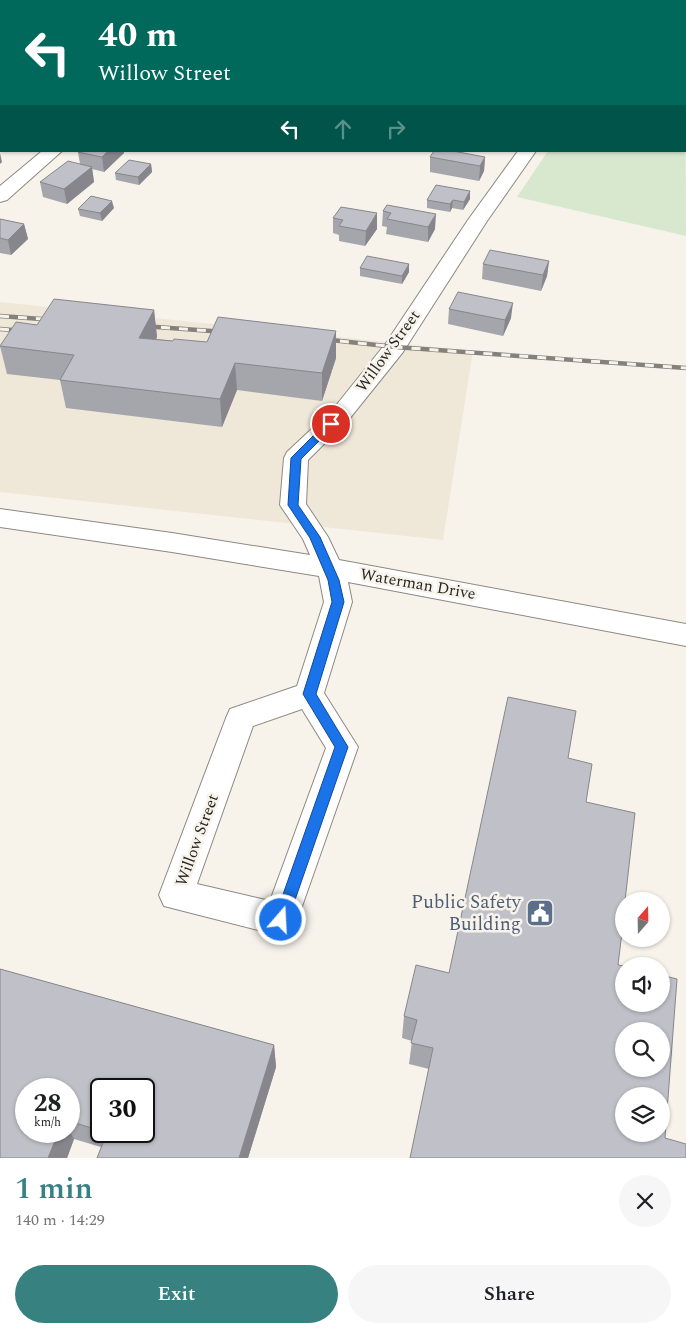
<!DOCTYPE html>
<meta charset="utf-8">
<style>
body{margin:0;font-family:Spectral,serif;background:#f6f6f6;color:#202124;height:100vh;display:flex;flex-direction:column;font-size:19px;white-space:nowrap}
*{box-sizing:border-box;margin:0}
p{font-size:16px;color:#757577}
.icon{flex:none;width:28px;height:28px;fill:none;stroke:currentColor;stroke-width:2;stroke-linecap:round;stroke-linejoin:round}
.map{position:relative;height:1158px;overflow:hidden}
.side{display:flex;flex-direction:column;background:#fff;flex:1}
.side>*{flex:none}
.top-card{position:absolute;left:0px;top:0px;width:686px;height:152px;box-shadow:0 1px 4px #0004;background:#00695c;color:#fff;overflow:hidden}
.needle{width:32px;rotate:20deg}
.tools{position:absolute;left:615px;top:892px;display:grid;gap:10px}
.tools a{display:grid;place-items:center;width:55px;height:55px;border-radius:50%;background:#fff;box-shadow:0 1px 4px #0004;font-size:25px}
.speed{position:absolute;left:15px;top:1078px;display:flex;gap:10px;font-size:25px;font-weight:700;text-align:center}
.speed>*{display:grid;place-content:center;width:65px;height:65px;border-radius:50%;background:#fff;box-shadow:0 1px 4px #0004;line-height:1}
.speed small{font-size:12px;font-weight:400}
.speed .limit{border:2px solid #111;border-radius:8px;background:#fff;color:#111}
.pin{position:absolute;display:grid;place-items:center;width:42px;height:42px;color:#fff;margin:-21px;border:2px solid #fff;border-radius:50%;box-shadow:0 1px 5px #0007}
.me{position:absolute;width:55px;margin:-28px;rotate:19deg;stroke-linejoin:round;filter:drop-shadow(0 0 4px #0008)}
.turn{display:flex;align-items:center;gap:18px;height:105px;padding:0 15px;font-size:22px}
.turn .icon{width:65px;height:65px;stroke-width:2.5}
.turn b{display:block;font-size:35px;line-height:42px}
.lanes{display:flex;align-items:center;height:48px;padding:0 15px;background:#0003;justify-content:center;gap:25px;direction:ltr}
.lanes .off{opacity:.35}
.round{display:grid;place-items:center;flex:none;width:52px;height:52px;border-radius:26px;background:#f6f6f6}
.headline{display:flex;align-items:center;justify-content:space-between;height:85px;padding:0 15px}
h1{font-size:30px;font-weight:600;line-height:38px;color:#388181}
.primary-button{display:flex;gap:10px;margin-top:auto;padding:10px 15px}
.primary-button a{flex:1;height:58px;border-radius:30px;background:#388181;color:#fff;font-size:20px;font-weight:600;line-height:58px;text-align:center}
.primary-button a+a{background:#f6f6f6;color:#202124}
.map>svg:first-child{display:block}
.built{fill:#efe8d9}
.green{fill:#d7e8cf}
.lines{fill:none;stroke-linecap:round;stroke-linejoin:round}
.service-casing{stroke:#8d8982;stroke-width:18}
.minor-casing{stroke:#8d8982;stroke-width:2}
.trunk-casing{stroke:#8d8982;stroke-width:2}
.service{stroke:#fff;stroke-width:15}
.minor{fill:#fff;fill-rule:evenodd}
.trunk{fill:#fff;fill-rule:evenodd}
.rail-casing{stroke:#84817c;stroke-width:4.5}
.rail{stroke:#f7f3eb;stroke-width:3;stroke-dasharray:9;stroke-linecap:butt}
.wall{fill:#a5a5ac;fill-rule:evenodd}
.shaded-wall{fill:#86868c}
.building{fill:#c0c0c8;stroke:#86868c;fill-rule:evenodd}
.route{fill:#1a73e8;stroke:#114b97}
.labels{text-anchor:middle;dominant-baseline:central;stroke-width:5;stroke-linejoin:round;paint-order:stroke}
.street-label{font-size:16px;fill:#282623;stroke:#f7f3eb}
.near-service-label{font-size:19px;fill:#4e5e75;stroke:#f7f3eb;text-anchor:end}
</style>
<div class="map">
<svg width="686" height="1158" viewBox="0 0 686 1158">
<rect width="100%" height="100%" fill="#f7f3eb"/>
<path class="built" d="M0,302L473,351L443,540L0,492Z"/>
<path class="green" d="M685,29L686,236L517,197L548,151H685Z"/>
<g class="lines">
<g class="service-casing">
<path id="service" d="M93,1L95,0
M387,1L388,0
M456,1L457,0"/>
</g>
<g class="minor-casing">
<path id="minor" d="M42,151H62L7,200L0,202V186Z
M518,151H536L487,221L403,352L350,418L308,460L306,504L328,537L339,560L686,624V646L348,582L352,602L324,693L358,747L293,932L281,936L164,906L159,895L226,718L230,709L297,686L324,602L319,576L172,552L0,527V509L172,533L310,555L303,539L280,505L284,458L287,452L334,408L386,343L468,220ZM302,709L326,748L270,901L197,884L253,726Z"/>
</g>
<g class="trunk-casing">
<path id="trunk" d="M536,0H558V1H537Z
M685,18H686V28H685Z"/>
</g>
<use href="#service" class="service"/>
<use href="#minor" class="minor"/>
<use href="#trunk" class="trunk"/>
<g class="rail-casing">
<path id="rail" d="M0,316L55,320
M143,326L225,332
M0,329L25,331
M322,339L395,347L686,368"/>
</g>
<use href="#rail" class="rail"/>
</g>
<path class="wall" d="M153,0H202V1H153Z
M297,0H351L350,1H297Z
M0,118H1V146H0Z
M79,151H124V153L104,172L92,169L94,182L67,204L43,197L40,182L80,164L78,152Z
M430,157H485L484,171L479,181L430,172Z
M151,164L152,172L139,185L116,180L115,173Z
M470,191V199L463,210L452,208L450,212L427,208V200Z
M387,205L435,229L428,242L386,234L387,227L382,226L383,211Z
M341,207L377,229L365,246L339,241V235L333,233V218Z
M114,208L102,221L80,216L78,209Z
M0,219L24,224L28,239L11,255L0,253Z
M549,261L547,276L541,291L482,279L483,264Z
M409,264V272L402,284L360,276V268Z
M449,309L511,318L503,336L448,324Z
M154,310L157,337L156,339L173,341L207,342L336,331V358L322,401L237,390L222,427L66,408L60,380L7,374L0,346L37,325Z
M568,758L586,802L618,965L665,1138L686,1158L429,1069L409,1064L412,1041L402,1038L404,1016L449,973Z
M0,969L274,1045L276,1067L248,1158H97L101,1147L74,1139L67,1158H0ZM26,1089H69V1131H26ZM101,1089H144V1131H101Z"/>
<path class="shaded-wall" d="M334,0H351L350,1H334Z
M421,0H431L430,1H420Z
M108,151H124V153L104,172L102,157Z
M0,153L2,162L0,164Z
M485,157L484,171L479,181L480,166Z
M151,164L152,172L139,185L138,177Z
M92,167L94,182L67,204L64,189Z
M470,191V199L463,210L464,202Z
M453,200L452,208L450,212V204Z
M112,201L114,208L102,221L100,213Z
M377,213V229L365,246L366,231Z
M436,214L435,229L428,242V227Z
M24,224L28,239L11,255L8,240Z
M549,261L547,276L541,291L543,275Z
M409,264V272L402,284V276Z
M513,303L511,318L503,336L505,320Z
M154,310L157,337L143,365L139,338Z
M336,331V358L322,401V373Z
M235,363L237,390L222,427L220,399Z
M274,1045L276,1067L248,1158H239Z
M69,1129L74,1139L67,1158H48L59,1131H69Z"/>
<path class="building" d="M155,0H171L179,1H153Z
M392,0H421L420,1H400Z
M471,0H510L509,1H470Z
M0,118H1V133L0,132Z
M79,151H108L102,157L78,152Z
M434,151H453L485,157L480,166L430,157Z
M129,160L151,164L138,177L115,173Z
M68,161L92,167L64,189L40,182Z
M436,185L470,191L464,202L453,200L450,204L427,200Z
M91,196L112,201L100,213L78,209Z
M387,205L436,214L428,227L387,219L391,213L383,211Z
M341,207L377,213L366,231L339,226L343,220L333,218Z
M0,219L24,224L8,240L0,238Z
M490,250L549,261L543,275L483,264Z
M367,256L409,264L402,276L360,268Z
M458,292L513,303L505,320L449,309Z
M54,299L154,310L139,338L173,341L174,339L207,342L218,317L336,331L322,373L235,363L220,399L60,380L74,355L0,346L16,322L37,325Z
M508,697L576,711L568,758L592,764L586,802L635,813L625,901H624V916L618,965L625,966H624V1004H661V975L677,979L665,1138L686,1144V1158H410L433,1048L411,1043L417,1020L404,1016L416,965L449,973ZM624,1031H661V1069H624ZM624,1096H661V1134H624Z
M0,969L274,1045L239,1158H97L107,1133L103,1131H144V1089H101V1131L69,1121V1089H26V1131H59L48,1158H0Z"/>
<path class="route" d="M331,421L334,422V426L301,459L298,505L320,537L339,580L344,602L316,694L348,747L288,920L286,925L281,927L276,925L274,920L335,747L303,694L332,602L328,580L310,538L288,505L291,458L327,422Z"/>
<defs>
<g id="civic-square" transform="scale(1.4375)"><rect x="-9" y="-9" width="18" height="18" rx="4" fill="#5c6f8a" stroke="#f7f3eb"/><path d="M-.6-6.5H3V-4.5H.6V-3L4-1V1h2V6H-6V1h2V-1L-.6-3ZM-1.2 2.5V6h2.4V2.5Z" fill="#fff"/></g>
</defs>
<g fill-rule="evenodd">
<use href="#civic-square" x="540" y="913"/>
</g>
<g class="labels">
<g class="street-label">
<text transform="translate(388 351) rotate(-54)">Willow Street</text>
<text transform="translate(418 584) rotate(10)">Waterman Drive</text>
<text transform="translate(197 840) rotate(-70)">Willow Street</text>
</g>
<g class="near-service-label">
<text x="521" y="902">Public Safety<tspan x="521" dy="22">Building</tspan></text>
</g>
</g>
</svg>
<div class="tools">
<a><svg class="needle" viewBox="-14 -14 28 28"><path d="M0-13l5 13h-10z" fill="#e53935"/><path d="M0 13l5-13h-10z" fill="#757577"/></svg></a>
<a><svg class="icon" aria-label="sound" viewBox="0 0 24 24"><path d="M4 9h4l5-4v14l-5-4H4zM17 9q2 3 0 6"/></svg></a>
<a><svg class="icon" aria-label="search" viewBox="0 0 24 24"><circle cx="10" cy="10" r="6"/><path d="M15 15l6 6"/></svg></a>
<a><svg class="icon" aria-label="layers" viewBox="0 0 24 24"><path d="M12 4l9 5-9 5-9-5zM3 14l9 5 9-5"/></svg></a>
</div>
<div class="speed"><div>28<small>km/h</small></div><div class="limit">30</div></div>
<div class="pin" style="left:331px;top:424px;background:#d93025"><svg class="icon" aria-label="arrive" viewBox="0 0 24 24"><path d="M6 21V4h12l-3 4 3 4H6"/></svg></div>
<svg class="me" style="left:281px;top:920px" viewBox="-20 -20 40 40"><circle r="17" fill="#1a73e8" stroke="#fff" stroke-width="3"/><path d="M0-11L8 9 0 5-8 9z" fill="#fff"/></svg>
<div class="top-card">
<div class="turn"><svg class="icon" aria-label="left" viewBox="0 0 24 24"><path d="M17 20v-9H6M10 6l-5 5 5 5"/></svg><div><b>40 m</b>Willow Street</div></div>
<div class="lanes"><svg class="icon" aria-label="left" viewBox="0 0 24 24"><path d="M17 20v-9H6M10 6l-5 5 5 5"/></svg><svg class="icon off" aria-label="ahead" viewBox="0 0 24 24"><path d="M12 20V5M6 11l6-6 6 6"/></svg><svg class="icon off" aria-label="right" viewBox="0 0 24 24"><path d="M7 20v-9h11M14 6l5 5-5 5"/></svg></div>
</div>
</div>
<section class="side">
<div class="headline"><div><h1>1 min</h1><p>140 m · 14:29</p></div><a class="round"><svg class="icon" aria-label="close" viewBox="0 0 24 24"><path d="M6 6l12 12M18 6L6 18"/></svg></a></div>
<div class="primary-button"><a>Exit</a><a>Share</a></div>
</section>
